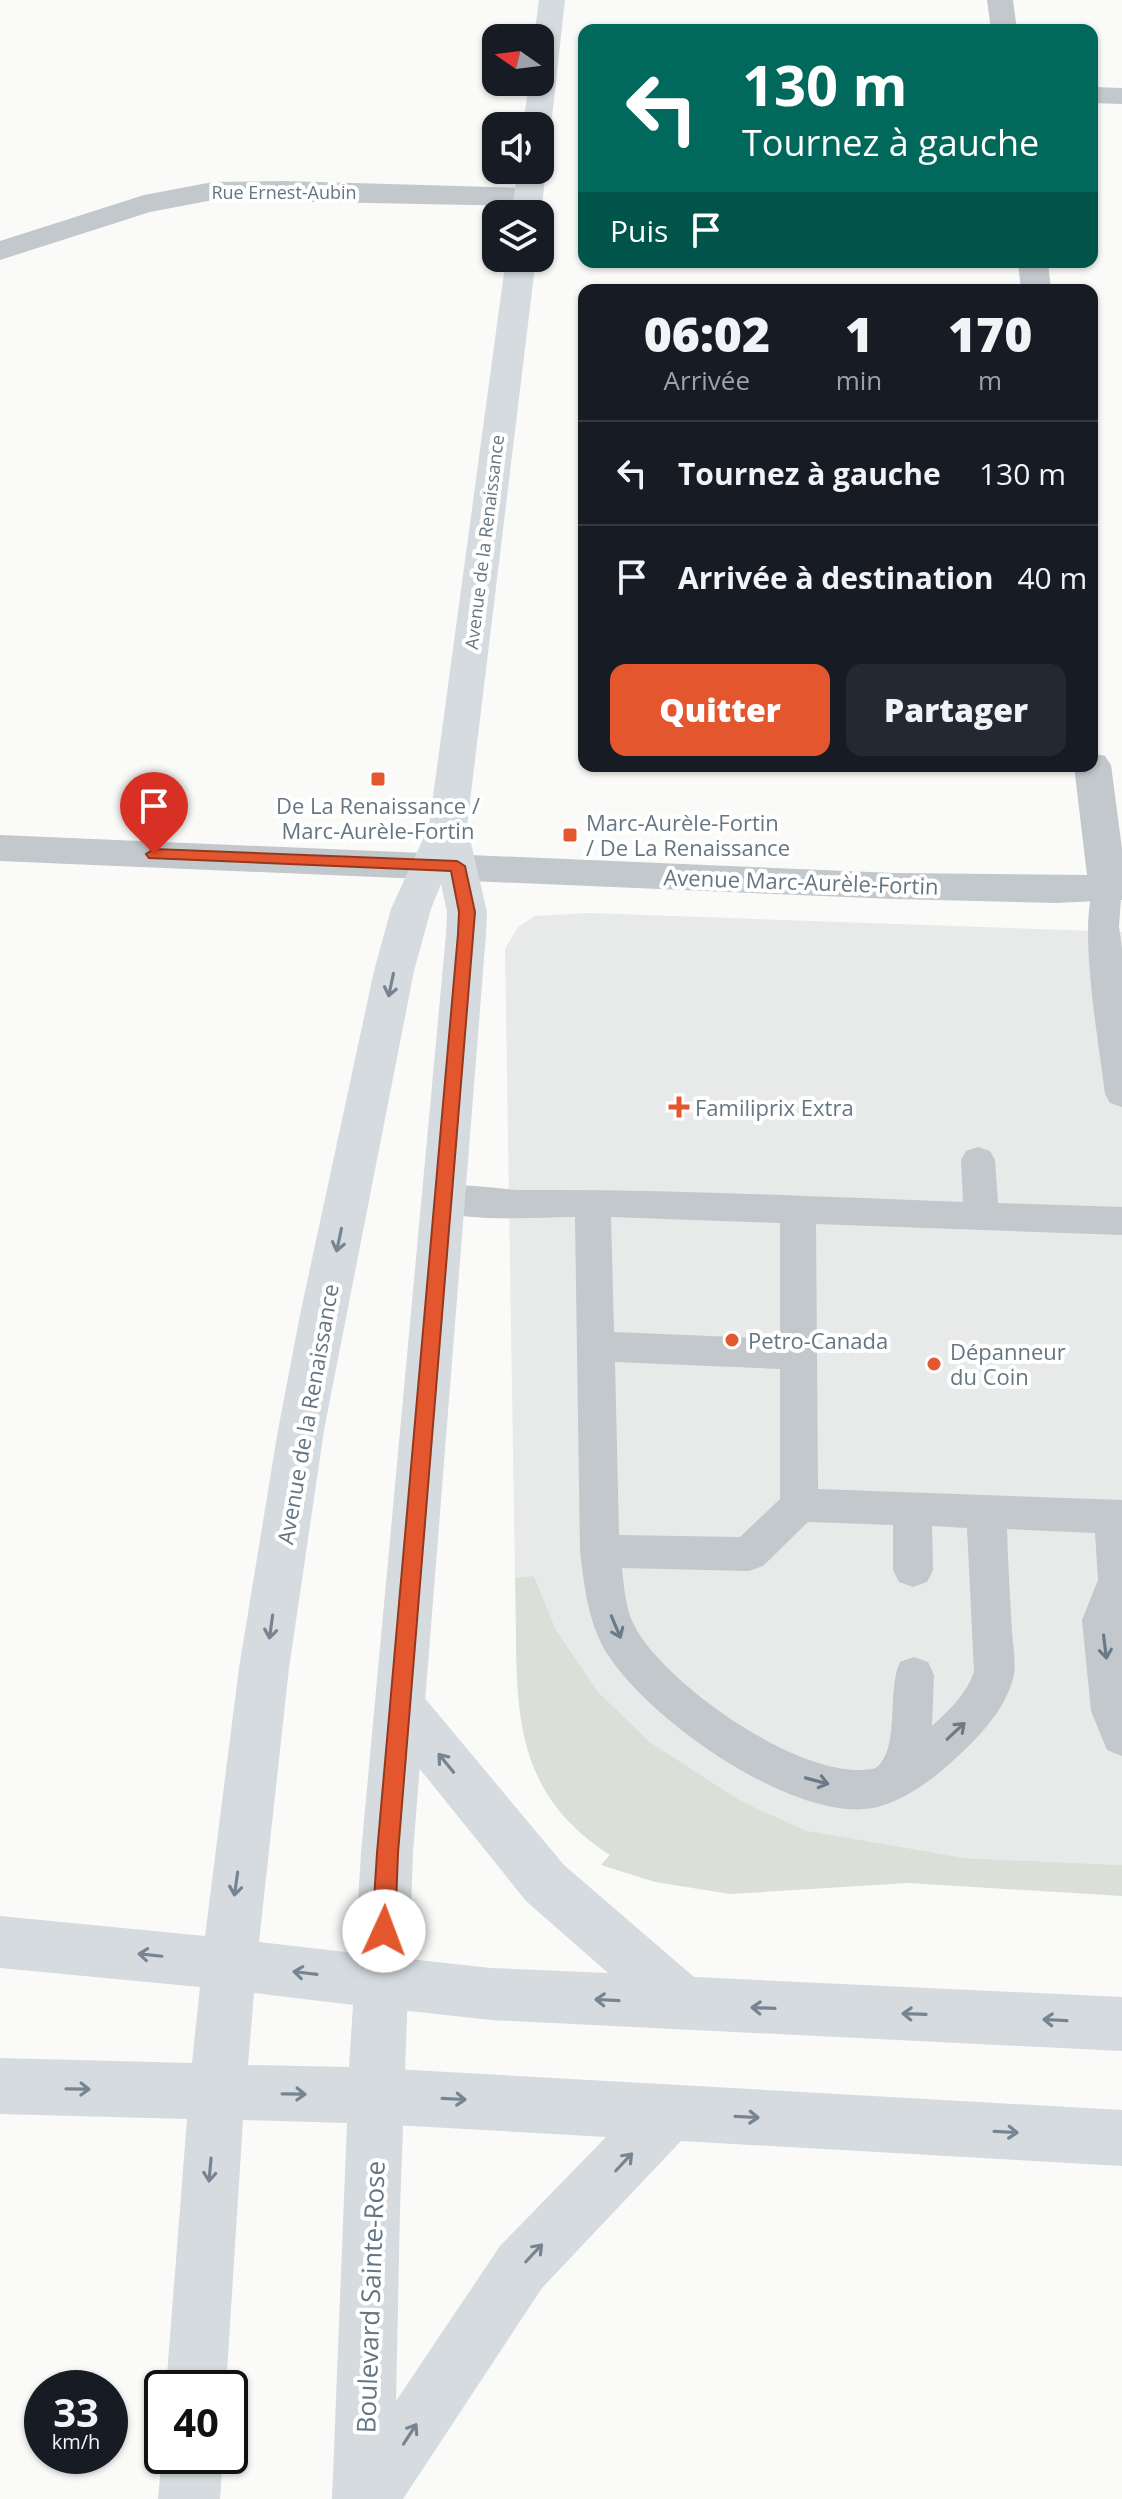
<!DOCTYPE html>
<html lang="fr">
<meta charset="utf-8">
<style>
body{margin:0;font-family:"Open Sans",sans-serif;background:#242831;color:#f1f3f6;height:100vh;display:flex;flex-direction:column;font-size:30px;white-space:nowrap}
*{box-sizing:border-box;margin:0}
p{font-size:26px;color:#9ea1a6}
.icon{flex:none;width:44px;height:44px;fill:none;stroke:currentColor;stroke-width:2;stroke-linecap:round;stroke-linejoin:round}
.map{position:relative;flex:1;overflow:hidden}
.details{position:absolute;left:578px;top:284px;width:520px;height:488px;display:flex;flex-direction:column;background:#171b24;border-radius:16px;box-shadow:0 2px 6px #0004}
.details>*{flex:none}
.guide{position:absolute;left:578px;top:24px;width:520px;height:244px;border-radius:16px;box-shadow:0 2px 6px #0004;background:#00695c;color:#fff;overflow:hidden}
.needle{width:52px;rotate:284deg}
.buttons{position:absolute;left:482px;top:24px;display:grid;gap:16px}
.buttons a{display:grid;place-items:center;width:72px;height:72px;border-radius:16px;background:#171b24;box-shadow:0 2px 6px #0004;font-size:40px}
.speed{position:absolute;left:24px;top:2370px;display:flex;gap:16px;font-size:40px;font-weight:700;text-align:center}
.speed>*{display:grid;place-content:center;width:104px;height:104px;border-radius:50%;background:#171b24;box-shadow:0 2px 6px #0004;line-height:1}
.speed small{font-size:20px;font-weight:400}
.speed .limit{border:4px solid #111;border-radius:12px;background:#fff;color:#111}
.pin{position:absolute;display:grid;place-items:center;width:68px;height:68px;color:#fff;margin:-82px -34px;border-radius:50% 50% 50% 0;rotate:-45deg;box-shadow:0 0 8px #0007}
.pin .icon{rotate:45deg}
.me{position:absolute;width:88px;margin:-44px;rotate:2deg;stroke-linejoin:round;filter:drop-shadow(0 0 6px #0008)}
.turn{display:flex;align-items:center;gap:28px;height:168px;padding:0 32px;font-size:36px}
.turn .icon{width:104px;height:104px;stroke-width:2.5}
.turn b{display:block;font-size:56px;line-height:68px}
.then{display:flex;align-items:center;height:76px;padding:0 32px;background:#0003;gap:16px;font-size:30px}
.eta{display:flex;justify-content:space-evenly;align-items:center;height:136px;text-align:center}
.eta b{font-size:48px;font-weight:800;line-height:56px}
.primary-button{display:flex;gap:16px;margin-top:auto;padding:16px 32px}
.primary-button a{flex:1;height:92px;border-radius:16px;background:#e4572e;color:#fff;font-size:32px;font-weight:800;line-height:92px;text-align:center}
.primary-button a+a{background:#242831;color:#f1f3f6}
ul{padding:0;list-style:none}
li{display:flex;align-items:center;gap:24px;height:104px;padding:0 32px;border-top:2px solid #363941}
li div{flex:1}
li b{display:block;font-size:30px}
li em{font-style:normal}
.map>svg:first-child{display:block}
.built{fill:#e8e9e9}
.green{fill:#dadfd7}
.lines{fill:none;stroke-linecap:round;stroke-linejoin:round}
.lane{fill:#c3c8cc;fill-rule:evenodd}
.street{fill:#c3c8cc;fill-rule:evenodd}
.secondary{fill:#d6dbdf;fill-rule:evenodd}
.highway{fill:#d6dbdf;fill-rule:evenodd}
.oneway{stroke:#768591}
.oneway2{stroke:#6a7a87}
.route{fill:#e4572e;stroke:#94391e;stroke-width:2}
.poi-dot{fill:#e4572e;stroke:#fff;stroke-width:3}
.labels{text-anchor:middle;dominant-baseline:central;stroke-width:8;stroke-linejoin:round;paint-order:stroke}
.far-street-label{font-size:18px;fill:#657683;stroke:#fff}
.poi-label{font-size:22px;fill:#657683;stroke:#fff;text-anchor:start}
.street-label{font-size:22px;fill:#657683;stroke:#fff}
.near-street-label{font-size:26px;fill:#657683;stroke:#fff}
</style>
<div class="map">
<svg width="1122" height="2499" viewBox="0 0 1122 2499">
<rect width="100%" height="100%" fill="#fafaf8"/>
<path class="built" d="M590,913L1122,932V1865L964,1858L874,1845L807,1831L741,1801L650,1742L599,1693L556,1630L534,1576L515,1578L505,949L518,927L535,916Z"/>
<path class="green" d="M534,1576L556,1630L599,1693L650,1742L741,1801L807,1831L964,1858L1122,1865V1896L908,1883L730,1894L655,1882L601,1865L610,1855C502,1786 519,1691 515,1578Z"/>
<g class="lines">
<path class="lane" d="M1108,877L1119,880L1122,885L1119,926L1122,950V1107L1110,1103L1105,1094C1100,1048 1075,916 1097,880Z
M978,1147L990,1151L995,1160L998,1203L1122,1207V1235L816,1224L818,1489L1122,1500V1756L1107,1750L1091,1711L1082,1620L1098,1580L1095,1533L1007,1529C1008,1564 1010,1598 1012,1632C1013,1646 1016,1662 1014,1675C1006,1709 980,1736 956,1758C932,1780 905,1801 873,1808C792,1823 639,1714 602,1645C587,1615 584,1584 580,1551L575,1217C528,1217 475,1223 429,1209L424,1199L429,1189C458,1180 495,1190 526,1190C672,1189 817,1197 963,1202L961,1160L966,1151ZM611,1217L780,1223V1339L614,1332ZM615,1362L780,1369V1499L740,1537L619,1535ZM808,1522L893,1525V1570L899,1582L913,1587L927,1582L933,1570L932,1526L967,1528L974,1672C966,1695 949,1710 932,1726L934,1675L928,1662L914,1657L900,1662C886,1692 901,1748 876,1768C808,1786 661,1683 633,1623C625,1606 624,1586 622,1568L749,1571L763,1566Z"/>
<path class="street" d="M987,0H1013L1017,30H991Z
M1092,87L1122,88V104L1092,103Z
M283,181L528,188L538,191L542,197L538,203L528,206L213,200L150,212L0,260V241L144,195L213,182Z
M1018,262H1048L1051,290H1021Z
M1092,753L1105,756L1111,765L1122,849V900L1055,903L894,899L0,861V835L894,873L1087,875L1074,766H1092Z"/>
<path class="secondary" d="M539,0H565L551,126L547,132L540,134V126H523L529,82H540V38H534Z
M540,163L546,170L541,214H511L518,170H540Z
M506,258H536L467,826L487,912L486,934L413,1853L400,2209L394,2499H332L347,2123L243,2120L226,2388H166L187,2119L0,2114V2058L192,2063L200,1987L0,1968V1916L205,1936L239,1668L278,1430L300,1315L374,971L391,909L429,826ZM441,884L447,912L446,934L361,1853L355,1953L259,1942L289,1668L324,1430L414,971L431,909ZM254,1993L353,2005L349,2067L248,2065Z
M162,2454L223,2456L220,2499H158Z"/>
<path class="highway" d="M400,1683L418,1690L564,1865L694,1977L1122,1997V2051L491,2020L382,2008L363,2001L355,1982L363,1963L382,1956L491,1968L608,1973L526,1901L382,1722L375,1706L382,1690Z
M376,2068L1122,2110V2166L681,2141L542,2288L403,2499H336L345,2477L500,2246L606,2137L376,2124L356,2116L348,2096L356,2076Z"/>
</g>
<defs><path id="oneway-shaft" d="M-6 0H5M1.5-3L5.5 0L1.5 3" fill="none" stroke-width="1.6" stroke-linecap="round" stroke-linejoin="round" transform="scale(2)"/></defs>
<g class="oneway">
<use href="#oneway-shaft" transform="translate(391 985) rotate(102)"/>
<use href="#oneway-shaft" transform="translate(339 1240) rotate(102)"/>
<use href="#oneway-shaft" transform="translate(271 1627) rotate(98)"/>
<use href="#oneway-shaft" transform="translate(446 1763) rotate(-129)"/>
<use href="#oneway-shaft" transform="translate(236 1884) rotate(98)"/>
<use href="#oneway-shaft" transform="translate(150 1955) rotate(-174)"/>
<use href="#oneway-shaft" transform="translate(305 1973) rotate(-173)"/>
<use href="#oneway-shaft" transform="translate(607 2000) rotate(-177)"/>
<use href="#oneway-shaft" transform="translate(763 2008) rotate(-178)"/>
<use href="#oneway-shaft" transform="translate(914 2014) rotate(-178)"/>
<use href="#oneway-shaft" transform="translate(1055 2020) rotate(-177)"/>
<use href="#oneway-shaft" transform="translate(78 2089) rotate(1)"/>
<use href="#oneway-shaft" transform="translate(294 2094) rotate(1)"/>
<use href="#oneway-shaft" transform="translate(454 2099) rotate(3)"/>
<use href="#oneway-shaft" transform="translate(747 2117) rotate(3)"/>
<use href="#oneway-shaft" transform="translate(1006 2132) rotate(3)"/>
<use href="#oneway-shaft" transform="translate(624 2162) rotate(-47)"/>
<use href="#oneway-shaft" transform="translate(210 2170) rotate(95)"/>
<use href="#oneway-shaft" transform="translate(534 2253) rotate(-47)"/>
<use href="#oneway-shaft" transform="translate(410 2434) rotate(-57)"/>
</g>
<g class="oneway2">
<use href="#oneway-shaft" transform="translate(616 1627) rotate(67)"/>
<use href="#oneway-shaft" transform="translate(1105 1647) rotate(83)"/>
<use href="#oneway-shaft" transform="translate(956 1731) rotate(-43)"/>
<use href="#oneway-shaft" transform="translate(817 1781) rotate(15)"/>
</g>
<path class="route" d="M154,849L457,861L465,866L475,912L398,1853L395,1931L391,1938L384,1941L376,1938L372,1931L377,1853L458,934L459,912L451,871L149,858L146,854Z"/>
<g class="poi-dot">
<rect x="370" y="771" width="16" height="16" rx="4"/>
<rect x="562" y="827" width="16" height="16" rx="4"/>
<path d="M675 1095h8v8h8v8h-8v8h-8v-8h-8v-8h8z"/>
<circle cx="732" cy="1340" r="8"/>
<circle cx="934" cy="1364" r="8"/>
</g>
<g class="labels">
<g class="far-street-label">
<text x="284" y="192">Rue Ernest-Aubin</text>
<text transform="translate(484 542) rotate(-83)">Avenue de la Renaissance</text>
</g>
<g class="poi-label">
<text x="378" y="805" text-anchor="middle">De La Renaissance /<tspan x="378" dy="25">Marc-Aurèle-Fortin</tspan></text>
<text x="586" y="822">Marc-Aurèle-Fortin<tspan x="586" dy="25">/ De La Renaissance</tspan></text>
<text x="695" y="1107">Familiprix Extra</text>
<text x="748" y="1340">Petro-Canada</text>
<text x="950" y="1351">Dépanneur<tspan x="950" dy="25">du Coin</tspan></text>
</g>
<g class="street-label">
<text transform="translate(801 881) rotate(2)">Avenue Marc-Aurèle-Fortin</text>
<text transform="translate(307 1414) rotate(-80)">Avenue de la Renaissance</text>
</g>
<g class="near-street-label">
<text transform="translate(370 2297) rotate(-88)">Boulevard Sainte-Rose</text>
</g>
</g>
</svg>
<div class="buttons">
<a><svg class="needle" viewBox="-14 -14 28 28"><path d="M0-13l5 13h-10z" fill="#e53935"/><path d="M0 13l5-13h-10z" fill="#9ea1a6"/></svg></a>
<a><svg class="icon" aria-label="sound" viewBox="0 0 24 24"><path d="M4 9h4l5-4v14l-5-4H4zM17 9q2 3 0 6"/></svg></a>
<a><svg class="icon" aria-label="layers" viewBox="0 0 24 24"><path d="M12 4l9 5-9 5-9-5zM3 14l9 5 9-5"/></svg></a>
</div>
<div class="speed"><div>33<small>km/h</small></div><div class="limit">40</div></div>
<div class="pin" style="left:154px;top:854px;background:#d93025"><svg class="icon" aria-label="arrive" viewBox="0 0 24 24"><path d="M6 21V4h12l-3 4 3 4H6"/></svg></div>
<svg class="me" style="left:384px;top:1931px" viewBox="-20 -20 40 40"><circle r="19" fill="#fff"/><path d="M0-13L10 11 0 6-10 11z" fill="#e4572e"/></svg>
<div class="guide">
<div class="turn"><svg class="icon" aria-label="left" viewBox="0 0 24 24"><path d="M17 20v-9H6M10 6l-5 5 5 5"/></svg><div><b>130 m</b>Tournez à gauche</div></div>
<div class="then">Puis<svg class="icon" aria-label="arrive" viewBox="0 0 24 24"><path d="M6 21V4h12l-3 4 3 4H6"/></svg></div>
</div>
<section class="details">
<div class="eta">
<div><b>06:02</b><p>Arrivée</p></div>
<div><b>1</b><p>min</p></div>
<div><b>170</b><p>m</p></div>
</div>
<ul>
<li><svg class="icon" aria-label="left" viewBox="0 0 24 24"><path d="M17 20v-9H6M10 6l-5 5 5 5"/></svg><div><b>Tournez à gauche</b></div><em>130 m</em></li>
<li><svg class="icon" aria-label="arrive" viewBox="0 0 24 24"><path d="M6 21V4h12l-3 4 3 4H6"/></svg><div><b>Arrivée à destination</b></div><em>40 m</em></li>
</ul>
<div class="primary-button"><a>Quitter</a><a>Partager</a></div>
</section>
</div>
